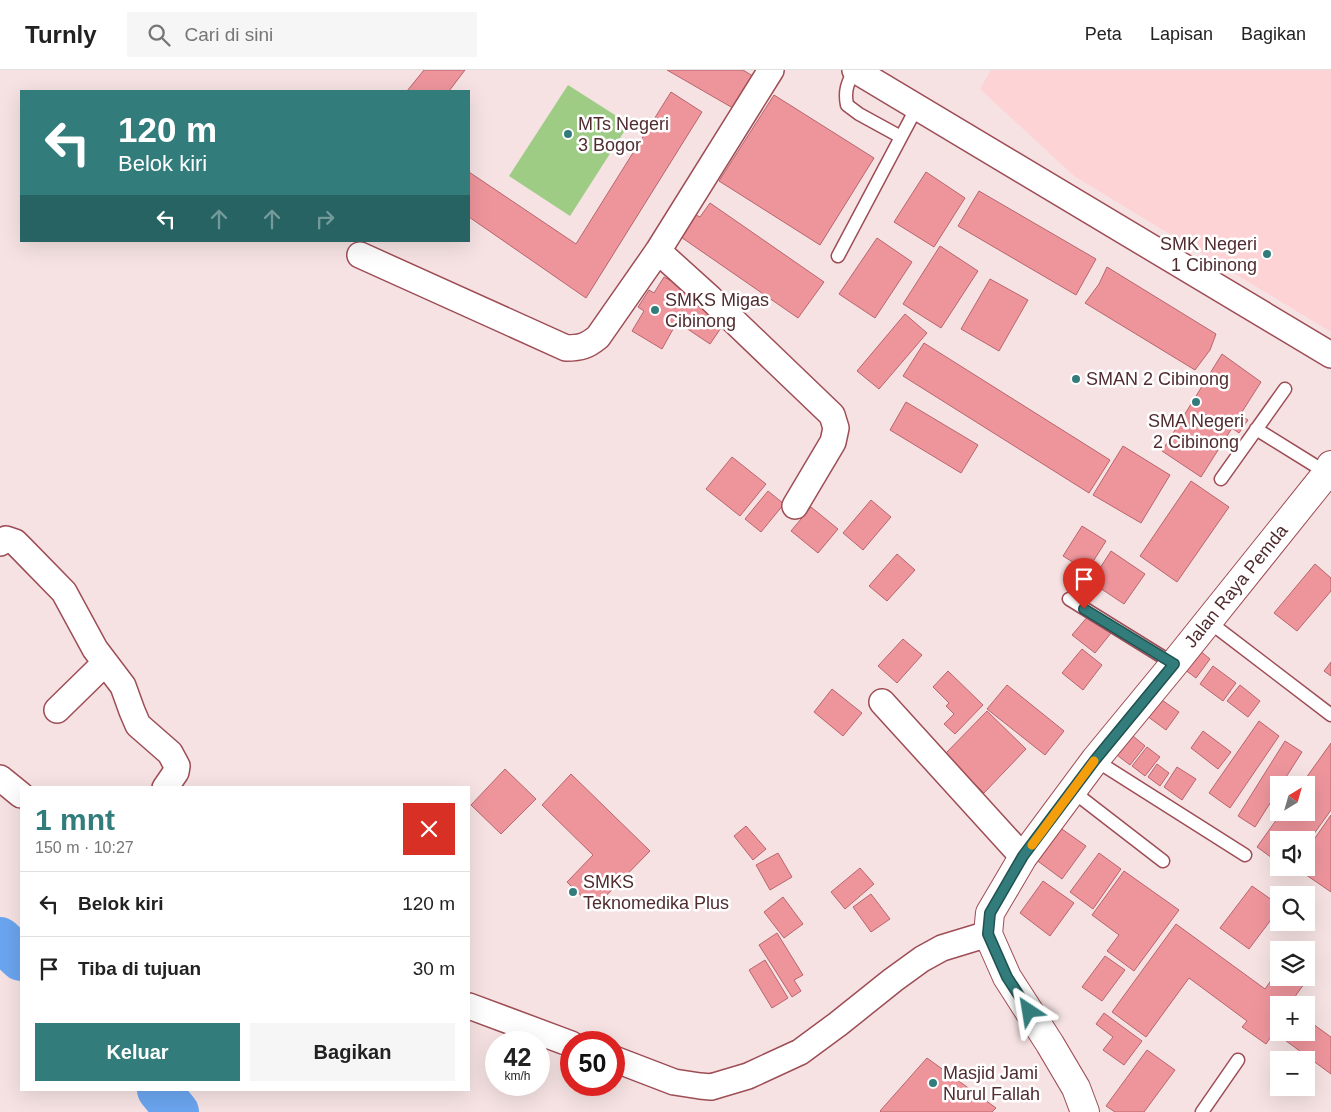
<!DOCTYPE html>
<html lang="id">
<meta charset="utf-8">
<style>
body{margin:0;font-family:Arial,sans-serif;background:#f6f6f6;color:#222;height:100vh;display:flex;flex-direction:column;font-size:19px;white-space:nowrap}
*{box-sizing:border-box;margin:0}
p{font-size:16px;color:#767676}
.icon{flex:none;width:28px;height:28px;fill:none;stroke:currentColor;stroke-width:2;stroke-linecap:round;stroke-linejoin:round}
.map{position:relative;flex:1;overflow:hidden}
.side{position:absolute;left:20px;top:716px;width:450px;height:305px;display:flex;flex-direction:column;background:#fff;border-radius:0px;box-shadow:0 5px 20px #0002}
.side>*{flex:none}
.guide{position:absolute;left:20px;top:20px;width:450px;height:152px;border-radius:0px;box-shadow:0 5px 20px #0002;background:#337c7c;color:#fff;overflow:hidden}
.needle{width:32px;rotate:37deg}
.tools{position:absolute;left:1270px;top:706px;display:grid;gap:10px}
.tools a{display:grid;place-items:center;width:45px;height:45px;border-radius:0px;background:#fff;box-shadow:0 5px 20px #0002;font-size:25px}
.speed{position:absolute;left:485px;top:961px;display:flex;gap:10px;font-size:25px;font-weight:700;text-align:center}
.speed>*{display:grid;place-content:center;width:65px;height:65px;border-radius:50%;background:#fff;box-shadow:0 5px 20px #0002;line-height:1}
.speed small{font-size:12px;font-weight:400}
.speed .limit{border:8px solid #d22;background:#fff;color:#111}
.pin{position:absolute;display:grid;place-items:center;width:42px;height:42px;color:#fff;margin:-51px -21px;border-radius:50% 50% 50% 0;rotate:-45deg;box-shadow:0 0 5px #0007}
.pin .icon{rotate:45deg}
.me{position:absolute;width:55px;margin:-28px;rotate:327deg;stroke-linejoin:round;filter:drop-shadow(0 0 4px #0008)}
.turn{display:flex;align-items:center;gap:18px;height:105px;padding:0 15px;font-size:22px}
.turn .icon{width:65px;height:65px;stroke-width:2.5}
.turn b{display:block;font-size:35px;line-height:42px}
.lanes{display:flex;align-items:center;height:48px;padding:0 15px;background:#0003;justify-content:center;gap:25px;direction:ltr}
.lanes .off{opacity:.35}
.round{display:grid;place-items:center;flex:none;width:52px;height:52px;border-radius:0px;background:#f6f6f6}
.overview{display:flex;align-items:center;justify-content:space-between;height:85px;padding:0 15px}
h1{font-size:30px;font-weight:700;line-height:38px;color:#337c7c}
.cta{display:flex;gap:10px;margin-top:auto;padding:10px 15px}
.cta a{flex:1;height:58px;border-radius:0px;background:#337c7c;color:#fff;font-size:20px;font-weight:700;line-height:58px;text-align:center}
.cta a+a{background:#f6f6f6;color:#222}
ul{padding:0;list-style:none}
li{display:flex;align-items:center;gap:15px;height:65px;padding:0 15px;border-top:1px solid #e0e0e0}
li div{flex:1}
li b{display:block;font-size:19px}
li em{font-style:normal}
header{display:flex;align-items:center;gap:30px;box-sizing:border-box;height:70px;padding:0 25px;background:#fff;border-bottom:1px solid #e0e0e0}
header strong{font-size:24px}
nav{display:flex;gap:28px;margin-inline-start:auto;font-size:18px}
.search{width:350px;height:45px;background:#f6f6f6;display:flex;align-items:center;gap:12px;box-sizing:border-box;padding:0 18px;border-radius:0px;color:#767676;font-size:19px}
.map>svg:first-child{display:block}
.built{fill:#fdd3d5}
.green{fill:#9ecc85}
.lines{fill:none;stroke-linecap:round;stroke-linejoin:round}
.river{stroke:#6ba5ef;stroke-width:44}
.building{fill:#ee959c;stroke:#b8656c}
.service-casing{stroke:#9e4d55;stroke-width:15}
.minor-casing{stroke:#9e4d55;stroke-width:28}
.secondary-casing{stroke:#9e4d55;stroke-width:30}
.service{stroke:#fff;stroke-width:12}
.minor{stroke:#fff;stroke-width:25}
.secondary{stroke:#fff;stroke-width:28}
.route-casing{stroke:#215151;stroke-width:12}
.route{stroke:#337c7c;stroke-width:9}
.slow{stroke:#f59e0b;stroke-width:9}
.poi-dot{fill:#337c7c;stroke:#fff;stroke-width:2}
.labels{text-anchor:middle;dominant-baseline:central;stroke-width:5;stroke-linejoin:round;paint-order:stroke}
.poi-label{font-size:18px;fill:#502c2f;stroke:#fff;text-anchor:start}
.street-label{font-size:18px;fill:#502c2f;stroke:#fff}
</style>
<header>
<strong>Turnly</strong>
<div class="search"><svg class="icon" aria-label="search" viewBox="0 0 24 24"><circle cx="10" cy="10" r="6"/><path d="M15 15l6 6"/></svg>Cari di sini</div>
<nav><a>Peta</a><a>Lapisan</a><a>Bagikan</a></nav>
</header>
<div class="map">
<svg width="1331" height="1042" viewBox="0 0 1331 1042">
<rect width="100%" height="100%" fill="#f6e2e3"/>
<path class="built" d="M991,0H1331V262L1074,106L980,19Z"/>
<path class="green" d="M568,15L629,54L570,146L509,106Z"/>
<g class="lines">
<path class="river" d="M0,869L21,889
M159,1020L177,1042"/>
</g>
<path class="building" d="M424,0H465L449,21H407Z
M667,0H743L756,8L738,41Z
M671,22L702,42L586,228L469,147V102L576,174Z
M774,25L874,88L820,175L719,111Z
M926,102L965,128L934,177L894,152Z
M979,121L1096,189L1076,225L958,156Z
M710,133L824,212L798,248L678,165L694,144L700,147Z
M877,168L912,192L875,248L839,224Z
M940,176L978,201L941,258L903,234Z
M1107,197L1216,264L1210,280L1195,300L1085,233L1099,214Z
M664,207L694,224L691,229L725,252L710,274L677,252L662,279L632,261L644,241L638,237L649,220L654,223Z
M990,209L1028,230L999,281L961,259Z
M905,244L927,263L879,319L857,301Z
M924,273L1110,390L1089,423L903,306Z
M1222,284L1261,312L1240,345L1248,350L1239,363L1232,358L1201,407L1162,381Z
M906,332L978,375L961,403L890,360Z
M1123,376L1170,405L1141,453L1093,425Z
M732,387L766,414L740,446L706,419Z
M1191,411L1229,437L1177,512L1140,486Z
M768,421L784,434L761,462L745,449Z
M871,430L891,447L863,480L843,463Z
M811,437L838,459L818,483L791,461Z
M1082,456L1106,471L1087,501L1063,486Z
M1111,481L1145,504L1124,534L1091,512Z
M897,484L915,500L887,531L869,516Z
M1315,494L1331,508V521L1297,561L1274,543Z
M1089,545L1111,563L1095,583L1072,565Z
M903,569L922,585L897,613L878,596Z
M1082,579L1102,595L1083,620L1062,603Z
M1199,580L1210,589L1196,608L1184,599Z
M1331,592V606L1324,601Z
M1213,596L1236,613L1223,631L1200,614Z
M948,601L983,635L955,664L944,654L954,644L946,636L949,633L933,617Z
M1007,615L1064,661L1045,685L987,639Z
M1240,615L1260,631L1248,647L1227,631Z
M832,619L862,643L843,666L814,642Z
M1159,628L1179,642L1166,660L1147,646Z
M987,641L1026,679L984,723L945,684Z
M1259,651L1279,666L1230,738L1209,723Z
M1203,661L1231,682L1218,699L1191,678Z
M1133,666L1145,676L1130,695L1117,685Z
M1285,671L1302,682L1281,715H1279V719L1255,757L1238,746Z
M1331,673V740L1306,775V770H1279V793L1257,777L1282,742H1306V715H1301Z
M1147,677L1160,687L1145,706L1132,696Z
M1157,694L1169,703L1160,716L1148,707Z
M1177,697L1196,709L1182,730L1164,717Z
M505,699L536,729L501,764L471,735Z
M571,704L650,781L594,838L567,812L593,785L542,735Z
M1331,745V822L1296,798H1306V781Z
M746,756L766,779L753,790L734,766Z
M1059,757L1086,776L1062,809L1035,789Z
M778,783L792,807L770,820L756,795Z
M1099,783L1121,799L1093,839L1070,822Z
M860,798L874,814L845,839L831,822Z
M1124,801L1179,840L1134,901L1107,881L1119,865L1092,845Z
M1043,811L1074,833L1050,866L1020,843Z
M1252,816L1279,835V839L1249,879L1220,858Z
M871,824L890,849L871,862L853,837Z
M783,827L803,854L784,868L764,842Z
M1176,854L1265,919L1279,899V908H1295L1304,914L1289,935H1279V962H1306V949L1331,967V1004L1274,962L1266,974L1242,957L1247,951L1189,908L1146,967L1112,942Z
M777,863L803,905L794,910L801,921L792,927L759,875Z
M1105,886L1125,900L1102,931L1082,917Z
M765,890L788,928L772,938L749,900Z
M1104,943L1142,971L1124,995L1103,980L1113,967L1096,954Z
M1147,980L1175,1000L1144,1042H1115L1106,1036Z
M927,988L996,1038L992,1042H881L880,1041Z"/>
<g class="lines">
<g class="service-casing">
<path id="service" d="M854,0C848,13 844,20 847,35L859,44L901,67
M838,186L917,37
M1256,359L1327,403
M1221,409L1285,319
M1069,529L1174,594
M1208,551L1331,645
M1095,690L1245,785
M1073,720L1084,730L1163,791
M1202,1042L1238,990"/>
</g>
<g class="minor-casing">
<path id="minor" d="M855,0L1331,285
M658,181L710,228L832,345L836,358L833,372L795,436
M360,185L566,278C581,278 587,276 598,267L658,181L771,0
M0,473L6,469L15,472L22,479L64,522L95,579L123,616L132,641L138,655L170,683L177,696L176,702L165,718
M882,632L1023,787
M57,640L105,593
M0,708L21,725
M469,936L571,974
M614,989L674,1012L700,1016L711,1017L748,1006L800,982L838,954L893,910L922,889L942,878L988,864"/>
</g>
<g class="secondary-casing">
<path id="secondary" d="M1085,1042L1076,1018L1050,974L1007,907L988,864L990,843L1023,787L1095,690L1174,594L1327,403L1331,395"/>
</g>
<use href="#service" class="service"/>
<use href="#minor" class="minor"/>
<use href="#secondary" class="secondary"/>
</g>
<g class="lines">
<g class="route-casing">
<path id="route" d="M1029,941L1007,907L988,864L990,843L1023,786L1095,690L1174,594L1084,539"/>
</g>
<use href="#route" class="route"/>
<path class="slow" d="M1032,775L1094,691"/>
</g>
<g class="poi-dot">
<circle cx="568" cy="64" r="5"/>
<circle cx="1267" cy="184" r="5"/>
<circle cx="655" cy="240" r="5"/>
<circle cx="1076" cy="309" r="5"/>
<circle cx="1196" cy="332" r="5"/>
<circle cx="573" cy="822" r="5"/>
<circle cx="933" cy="1013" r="5"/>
</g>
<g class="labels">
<g class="poi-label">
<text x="578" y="54">MTs Negeri<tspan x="578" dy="21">3 Bogor</tspan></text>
<text x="1257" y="174" text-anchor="end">SMK Negeri<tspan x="1257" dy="21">1 Cibinong</tspan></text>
<text x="665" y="230">SMKS Migas<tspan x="665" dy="21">Cibinong</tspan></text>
<text x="1086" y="309">SMAN 2 Cibinong</text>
<text x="1196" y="351" text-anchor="middle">SMA Negeri<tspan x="1196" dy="21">2 Cibinong</tspan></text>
<text x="583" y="812">SMKS<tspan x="583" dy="21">Teknomedika Plus</tspan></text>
<text x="943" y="1003">Masjid Jami<tspan x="943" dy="21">Nurul Fallah</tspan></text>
</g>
<g class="street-label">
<text transform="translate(1236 516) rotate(-51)">Jalan Raya Pemda</text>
</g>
</g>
</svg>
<div class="tools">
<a><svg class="needle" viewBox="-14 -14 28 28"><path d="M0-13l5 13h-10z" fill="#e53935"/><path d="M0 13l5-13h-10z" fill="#767676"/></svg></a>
<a><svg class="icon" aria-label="sound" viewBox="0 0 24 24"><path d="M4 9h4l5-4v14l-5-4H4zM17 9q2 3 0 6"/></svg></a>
<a><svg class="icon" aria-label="search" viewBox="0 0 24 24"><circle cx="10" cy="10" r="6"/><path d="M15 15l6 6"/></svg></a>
<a><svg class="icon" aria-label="layers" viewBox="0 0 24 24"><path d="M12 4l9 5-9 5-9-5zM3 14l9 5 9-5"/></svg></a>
<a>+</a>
<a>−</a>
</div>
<div class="speed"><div>42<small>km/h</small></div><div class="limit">50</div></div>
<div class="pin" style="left:1084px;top:539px;background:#d93025"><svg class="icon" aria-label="arrive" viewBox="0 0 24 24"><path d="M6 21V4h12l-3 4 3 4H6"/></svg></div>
<svg class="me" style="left:1029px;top:941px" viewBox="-20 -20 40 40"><path d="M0-17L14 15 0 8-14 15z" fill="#337c7c" stroke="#fff" stroke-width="4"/></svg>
<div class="guide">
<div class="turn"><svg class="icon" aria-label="left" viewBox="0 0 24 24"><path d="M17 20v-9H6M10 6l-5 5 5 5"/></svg><div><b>120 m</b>Belok kiri</div></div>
<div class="lanes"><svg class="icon" aria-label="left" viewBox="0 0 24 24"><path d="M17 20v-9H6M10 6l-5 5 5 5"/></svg><svg class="icon off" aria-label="ahead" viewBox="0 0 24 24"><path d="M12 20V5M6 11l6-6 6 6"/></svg><svg class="icon off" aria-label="ahead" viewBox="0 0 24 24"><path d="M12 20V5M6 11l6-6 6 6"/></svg><svg class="icon off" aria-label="right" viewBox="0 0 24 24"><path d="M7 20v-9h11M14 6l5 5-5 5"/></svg></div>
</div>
<section class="side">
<div class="overview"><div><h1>1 mnt</h1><p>150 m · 10:27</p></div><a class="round" style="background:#d93025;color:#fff"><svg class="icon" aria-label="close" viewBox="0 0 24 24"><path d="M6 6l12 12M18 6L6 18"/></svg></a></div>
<ul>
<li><svg class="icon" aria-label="left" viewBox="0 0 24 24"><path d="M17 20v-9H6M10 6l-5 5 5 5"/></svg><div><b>Belok kiri</b></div><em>120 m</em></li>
<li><svg class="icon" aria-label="arrive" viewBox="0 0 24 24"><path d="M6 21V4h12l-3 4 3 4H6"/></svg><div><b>Tiba di tujuan</b></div><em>30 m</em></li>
</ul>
<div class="cta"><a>Keluar</a><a>Bagikan</a></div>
</section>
</div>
